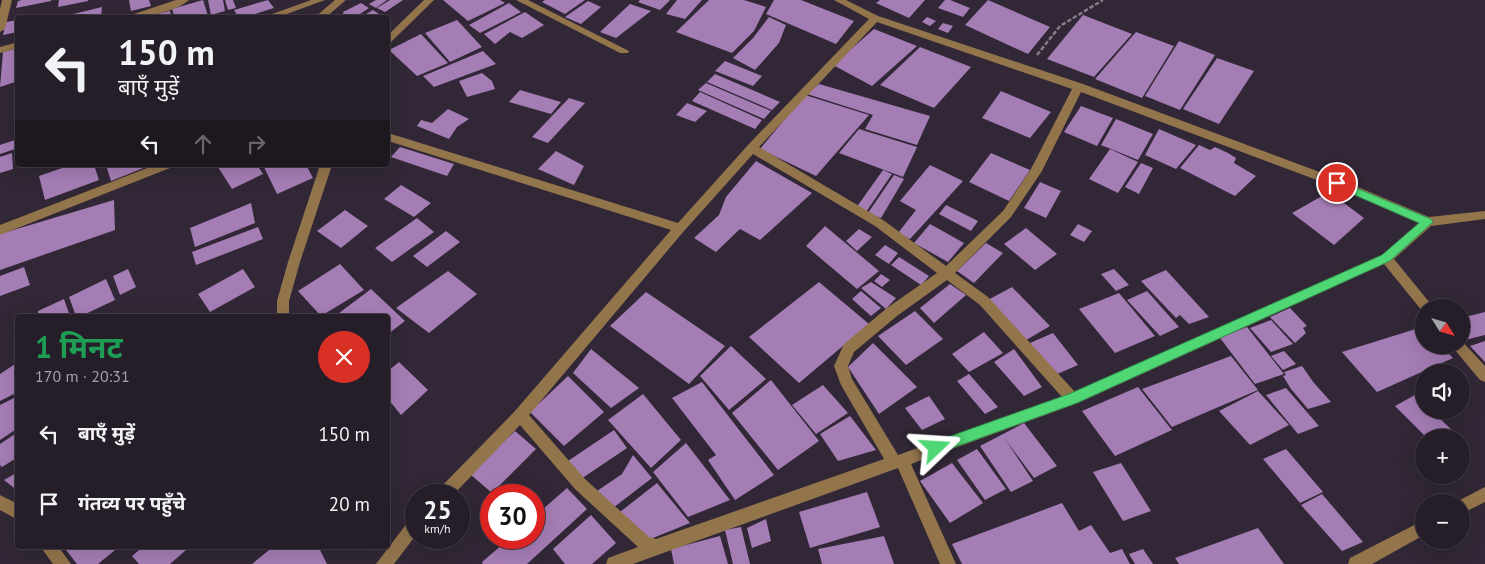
<!DOCTYPE html>
<html lang="hi">
<meta charset="utf-8">
<style>
body{margin:0;font-family:"PT Sans","Noto Sans Devanagari",sans-serif;background:#2d2630;color:#f1f3f6;height:100vh;display:flex;flex-direction:column;font-size:19px;white-space:nowrap}
*{box-sizing:border-box;margin:0}
p{font-size:16px;color:#a3a2a8}
.icon{flex:none;width:28px;height:28px;fill:none;stroke:currentColor;stroke-width:2;stroke-linecap:round;stroke-linejoin:round}
.map{position:relative;flex:1;overflow:hidden}
.sheet{position:absolute;left:15px;top:314px;width:375px;height:235px;display:flex;flex-direction:column;background:#251d28;border-radius:5px;box-shadow:0 5px 20px #0002,0 0 0 1px #423b45}
.sheet>*{flex:none}
.top-card{position:absolute;left:15px;top:15px;width:375px;height:152px;border-radius:5px;box-shadow:0 5px 20px #0002,0 0 0 1px #423b45;background:#251d28;color:#f1f3f6;overflow:hidden}
.needle{width:32px;rotate:127deg}
.fabs{position:absolute;left:1415px;top:299px;display:grid;gap:10px}
.fabs a{display:grid;place-items:center;width:55px;height:55px;border-radius:50%;background:#251d28;box-shadow:0 5px 20px #0002,0 0 0 1px #423b45;font-size:25px}
.speed{position:absolute;left:405px;top:484px;display:flex;gap:10px;font-size:25px;font-weight:700;text-align:center}
.speed>*{display:grid;place-content:center;width:65px;height:65px;border-radius:50%;background:#251d28;box-shadow:0 5px 20px #0002,0 0 0 1px #423b45;line-height:1}
.speed small{font-size:12px;font-weight:400}
.speed .limit{border:8px solid #d22;background:#fff;color:#111}
.pin{position:absolute;display:grid;place-items:center;width:42px;height:42px;color:#fff;margin:-21px;border:2px solid #fff;border-radius:50%;box-shadow:0 1px 5px #0007}
.me{position:absolute;width:55px;margin:-28px;rotate:70deg;stroke-linejoin:round;filter:drop-shadow(0 0 4px #0008)}
.turn{display:flex;align-items:center;gap:18px;height:105px;padding:0 20px;font-size:22px}
.turn .icon{width:65px;height:65px;stroke-width:2.5}
.turn b{display:block;font-size:35px;line-height:42px}
.lanes{display:flex;align-items:center;height:48px;padding:0 20px;background:#0003;justify-content:center;gap:25px;direction:ltr}
.lanes .off{opacity:.35}
.round{display:grid;place-items:center;flex:none;width:52px;height:52px;border-radius:26px;background:#2d2630}
.overview{display:flex;align-items:center;justify-content:space-between;height:85px;padding:0 20px}
h1{font-size:30px;font-weight:700;line-height:38px;color:#1e9e55}
ul{padding:0;list-style:none}
li{display:flex;align-items:center;gap:15px;height:70px;padding:0 20px}
li div{flex:1}
li b{display:block;font-size:19px}
li em{font-style:normal}
.map>svg:first-child{display:block}
.building{fill:#a57db5}
.lines{fill:none;stroke-linecap:round;stroke-linejoin:round}
.path{stroke:#857c89;stroke-width:2.5;stroke-dasharray:4.5 2;stroke-linecap:butt}
.minor{fill:#93754c;fill-rule:evenodd}
.route{fill:#4fd675;stroke:#338b4c}
</style>
<div class="map">
<svg width="1485" height="564" viewBox="0 0 1485 564">
<rect width="100%" height="100%" fill="#312736"/>
<path class="building" d="M22,0H51V1L16,8L18,1Z
M59,0H88V1L58,7Z
M129,0H149L151,6L131,11Z
M203,0L208,16L175,18L172,9Z
M208,0H223L225,11L211,15Z
M225,0H233L236,8L228,10Z
M268,0L274,8L242,18H239L234,10Z
M376,0H387L376,8L369,4Z
M390,0H403L385,12L377,8Z
M443,0H500L505,3L468,21Z
M545,0H585L565,14L542,2Z
M640,0H670L660,10L638,2Z
M677,0H702L685,19L666,14Z
M709,0H744L766,7L754,31L732,53L676,32Z
M774,0H801L854,21L836,44L766,14Z
M880,0H925L909,18L876,3Z
M945,0H950L970,8L963,17L938,8Z
M988,0L1050,27L1028,54L965,25Z
M588,1L601,7L581,24L565,17Z
M361,3L369,8L354,18H344L343,12Z
M509,3L521,12L480,33L469,25Z
M630,4L651,11L616,38L600,32Z
M102,7L101,18H61V17Z
M373,10L385,18H359Z
M170,11L171,18H157V14Z
M525,12L544,25L522,38L510,32L495,44L484,34Z
M1083,15L1132,34L1094,77L1047,59Z
M769,17L786,25L779,43L755,70L733,58L753,38Z
M927,17L936,21L930,26L922,22Z
M18,20V32L3,35L6,22Z
M457,20L482,47L450,62L425,33Z
M943,23L953,26L948,33L938,29Z
M874,29L917,46L872,86L833,65Z
M1136,32L1174,46L1142,98L1095,79Z
M421,34L448,63L417,76L389,50Z
M1179,41L1215,55L1180,110L1145,96Z
M920,47L971,67L934,108L880,85Z
M18,48V81L0,87L3,52Z
M483,51L496,64L434,87L423,76Z
M1217,58L1254,71L1219,124L1183,109Z
M725,61L762,76L753,86L715,71Z
M482,73L492,81L495,89L467,97L459,81Z
M715,74L780,102L772,110L707,82Z
M706,83L771,111L764,119L698,90Z
M819,84L930,116L917,145L865,129L873,115L807,94Z
M520,90L561,102L551,114L509,102Z
M1001,91L1051,112L1030,138L982,118Z
M700,92L762,120L755,129L692,101Z
M805,95L869,115L816,176L760,149Z
M569,98L585,103L548,143L532,137Z
M687,103L707,111L695,122L676,115Z
M1081,106L1113,118L1097,146L1064,132Z
M448,109L469,119L457,127L449,139L417,126L421,120L432,123Z
M1116,119L1153,134L1138,160L1101,145Z
M859,129L917,147L903,177L839,153Z
M1159,129L1196,145L1176,169L1145,155Z
M18,139V157L15,149L0,154V145Z
M1199,145L1210,150L1215,147L1228,153L1236,158L1234,163L1256,176L1235,196L1180,168Z
M400,147L454,164L447,176L391,157Z
M1110,149L1138,162L1118,193L1089,179Z
M556,151L584,166L574,185L538,169Z
M12,153L13,169L0,173V157Z
M991,153L1030,170L1009,201L969,182Z
M756,161L812,193L760,240L740,229L716,252L694,238L719,215L726,197Z
M1141,163L1153,168L1139,194L1125,187Z
M71,165H94L99,180L45,200L39,176Z
M106,165H151L111,181Z
M222,165H257L263,174L232,189L218,167Z
M263,165H306L313,178L277,194Z
M930,165L963,181L910,239L898,233L916,210L900,201Z
M883,170L892,174L866,212L856,208Z
M894,175L904,179L881,218L868,213Z
M1040,182L1061,191L1046,218L1024,208Z
M401,185L431,203L414,217L384,199Z
M1329,192L1364,218L1334,245L1292,213Z
M114,200L115,230L0,270V234Z
M251,203L255,223L195,247L190,228Z
M946,205L978,221L971,231L939,214Z
M345,210L368,226L341,248L317,231Z
M417,218L434,232L392,262L375,248Z
M930,224L964,243L948,262L914,243Z
M1078,224L1092,231L1084,242L1070,235Z
M825,226L879,271L857,289L806,246Z
M258,227L263,239L196,265L192,252Z
M1026,228L1057,254L1035,270L1004,244Z
M859,229L872,237L857,251L846,241Z
M446,231L460,242L427,267L413,256Z
M986,243L1003,253L974,283L957,271Z
M885,245L898,253L889,264L875,255Z
M899,257L929,276L921,285L891,265Z
M340,264L364,290L321,316L298,291Z
M24,267L30,285L0,296V276Z
M128,269L136,287L120,295L113,276Z
M243,269L255,287L210,312L198,294Z
M1114,269L1129,285L1116,291L1101,274Z
M1166,270L1209,317L1189,324L1180,315L1176,318L1141,281Z
M448,271L477,294L429,333L396,308Z
M881,274L890,280L882,287L874,281Z
M106,279L115,300L81,316H76L69,297Z
M819,282L869,324L799,383L749,337Z
M871,282L896,298L886,309L861,288Z
M950,284L966,295L934,323L920,308Z
M1012,287L1050,326L1023,342L986,301Z
M371,289L405,321L388,334V316H335Z
M861,291L881,308L871,316L852,299Z
M1147,291L1179,327L1160,336L1127,300Z
M646,292L725,346L689,384L610,326Z
M1119,293L1155,336L1115,353L1079,309Z
M64,299L70,316H38V311Z
M1290,308L1307,326L1303,328L1306,333L1295,343L1270,317Z
M915,311L943,339L906,365L878,336Z
M1485,312V335L1465,340L1461,336V318Z
M1271,320L1293,344L1271,352L1250,328Z
M1247,327L1284,374L1255,384L1220,338Z
M1422,327L1424,345H1440L1453,358L1377,392L1342,352Z
M984,332L1003,353L969,372L952,354Z
M1053,333L1078,365L1055,375L1030,343Z
M1485,341V362L1470,346Z
M873,343L917,387L879,414L848,367Z
M731,346L766,379L729,410L700,376Z
M591,349L639,388L611,408L573,373Z
M1014,349L1042,387L1024,396L994,362Z
M1284,351L1296,364L1283,370L1271,356Z
M1231,356L1258,390L1172,427L1142,389Z
M18,362V392L0,401V374Z
M399,362L428,390L401,415L388,399V371Z
M1302,366L1314,383L1331,402L1308,409L1291,389L1283,376L1286,375L1284,372Z
M969,374L998,407L985,414L957,381Z
M568,376L604,412L564,446L530,412Z
M771,380L819,441L778,470L732,413Z
M702,382L774,475L735,500L708,460L716,455L672,398Z
M823,385L848,413L816,434L792,405Z
M1138,387L1172,430L1115,456L1082,411Z
M1286,388L1319,426L1298,434L1266,395Z
M1258,391L1289,425L1250,445L1219,411Z
M643,394L681,440L651,468L608,420Z
M1415,395L1424,403V410H1431L1458,436L1427,438L1395,406Z
M18,396V428L0,440V405Z
M929,396L945,419L922,430L905,408Z
M850,416L876,450L838,461L820,434Z
M1024,423L1057,466L1034,478L1005,439L1033,481L1011,492L980,446Z
M614,430L627,448L581,479L568,461Z
M515,431L536,449L492,493L470,474Z
M18,432V457L2,467L0,465V444Z
M686,443L730,500L688,517L653,472Z
M977,449L1006,489L985,500L957,460Z
M1286,449L1323,492L1300,503L1263,459Z
M633,455L652,478L609,511L597,491L622,474Z
M952,463L983,503L950,523L920,481Z
M1121,463L1151,511L1123,521L1093,472Z
M18,472V491L4,480Z
M657,483L690,523L648,540L620,512Z
M567,488L587,509L527,564H483L482,562L510,538H534V517Z
M867,492L880,527L810,548L799,512Z
M1322,494L1363,542L1342,551L1301,505Z
M1062,503L1079,531L1091,525L1110,553L1122,549L1130,564H962L952,544Z
M591,515L616,543L592,564H565L553,549Z
M766,519L771,541L752,548L747,528Z
M741,527L750,564H733L725,530Z
M1258,528L1284,564H1179L1175,558Z
M720,536L728,564H674L671,549Z
M884,536L894,564H822L818,549Z
M63,546H120L98,564H77Z
M144,546H183L186,550L170,564H139L132,556Z
M274,546H318L327,564H252Z
M1143,549L1153,564H1135L1129,554Z"/>
<g class="lines">
<path class="path" d="M1037,55L1060,26L1103,0"/>
<path class="minor" d="M2,0H12L5,29L0,32V9Z
M176,0H189C175,13 140,18 122,18Z
M311,0H325L276,18H261Z
M335,0H346L325,18H314Z
M424,0H434L391,42L388,43V35Z
M516,0H528L629,51L628,53H620Z
M834,0H846L878,16L1083,84L1341,180L1429,217L1485,211V219L1431,226L1394,259L1434,308H1424L1423,312L1384,264L1078,403L911,464L956,564H940L898,468L633,564H606L608,558L638,547L575,489L520,425L453,495H436L438,490L515,411L671,230L388,141V133L678,223L748,145L869,19ZM877,22L1072,89L1031,169L1003,211L946,266L883,220L759,147ZM1081,92L1333,186L1419,223L1382,255L1075,392L988,297L955,273L1011,217L1042,171ZM753,154L875,226L937,273L887,308L844,344L834,366L841,385L884,459L656,539L649,537L585,479L529,415L684,231ZM947,280L980,305L1062,397L898,455L852,379L848,366L854,352L897,316Z
M18,42V48L0,53V47Z
M155,165H172L170,168L0,235V225Z
M320,165H332L300,262L289,301V316H277V301L288,262Z
M1461,340L1485,366V382L1480,380L1454,349L1452,345H1461Z
M1485,487V502L1461,514V502H1456Z
M0,495L18,504V520L0,510Z
M416,516V535L394,564H376L411,518Z
M1424,520V535L1372,564H1348L1350,558Z
M40,546H58L71,564H53Z"/>
</g>
<path class="route" d="M1337,180L1431,219L1433,222L1390,261L1077,403L936,454L931,452L929,448L931,443L1069,394L1382,255L1419,223L1334,186L1332,183L1334,181Z"/>
</svg>
<div class="fabs">
<a><svg class="needle" viewBox="-14 -14 28 28"><path d="M0-13l5 13h-10z" fill="#e53935"/><path d="M0 13l5-13h-10z" fill="#a3a2a8"/></svg></a>
<a><svg class="icon" aria-label="sound" viewBox="0 0 24 24"><path d="M4 9h4l5-4v14l-5-4H4zM17 9q2 3 0 6"/></svg></a>
<a>+</a>
<a>−</a>
</div>
<div class="speed"><div>25<small>km/h</small></div><div class="limit">30</div></div>
<div class="pin" style="left:1337px;top:183px;background:#d93025"><svg class="icon" aria-label="arrive" viewBox="0 0 24 24"><path d="M6 21V4h12l-3 4 3 4H6"/></svg></div>
<svg class="me" style="left:936px;top:448px" viewBox="-20 -20 40 40"><path d="M0-17L14 15 0 8-14 15z" fill="#4fd675" stroke="#fff" stroke-width="4"/></svg>
<div class="top-card">
<div class="turn"><svg class="icon" aria-label="left" viewBox="0 0 24 24"><path d="M17 20v-9H6M10 6l-5 5 5 5"/></svg><div><b>150 m</b>बाएँ मुड़ें</div></div>
<div class="lanes"><svg class="icon" aria-label="left" viewBox="0 0 24 24"><path d="M17 20v-9H6M10 6l-5 5 5 5"/></svg><svg class="icon off" aria-label="ahead" viewBox="0 0 24 24"><path d="M12 20V5M6 11l6-6 6 6"/></svg><svg class="icon off" aria-label="right" viewBox="0 0 24 24"><path d="M7 20v-9h11M14 6l5 5-5 5"/></svg></div>
</div>
<section class="sheet">
<div class="overview"><div><h1>1 मिनट</h1><p>170 m · 20:31</p></div><a class="round" style="background:#d93025;color:#fff"><svg class="icon" aria-label="close" viewBox="0 0 24 24"><path d="M6 6l12 12M18 6L6 18"/></svg></a></div>
<ul>
<li><svg class="icon" aria-label="left" viewBox="0 0 24 24"><path d="M17 20v-9H6M10 6l-5 5 5 5"/></svg><div><b>बाएँ मुड़ें</b></div><em>150 m</em></li>
<li><svg class="icon" aria-label="arrive" viewBox="0 0 24 24"><path d="M6 21V4h12l-3 4 3 4H6"/></svg><div><b>गंतव्य पर पहुँचे</b></div><em>20 m</em></li>
</ul>
</section>
</div>
